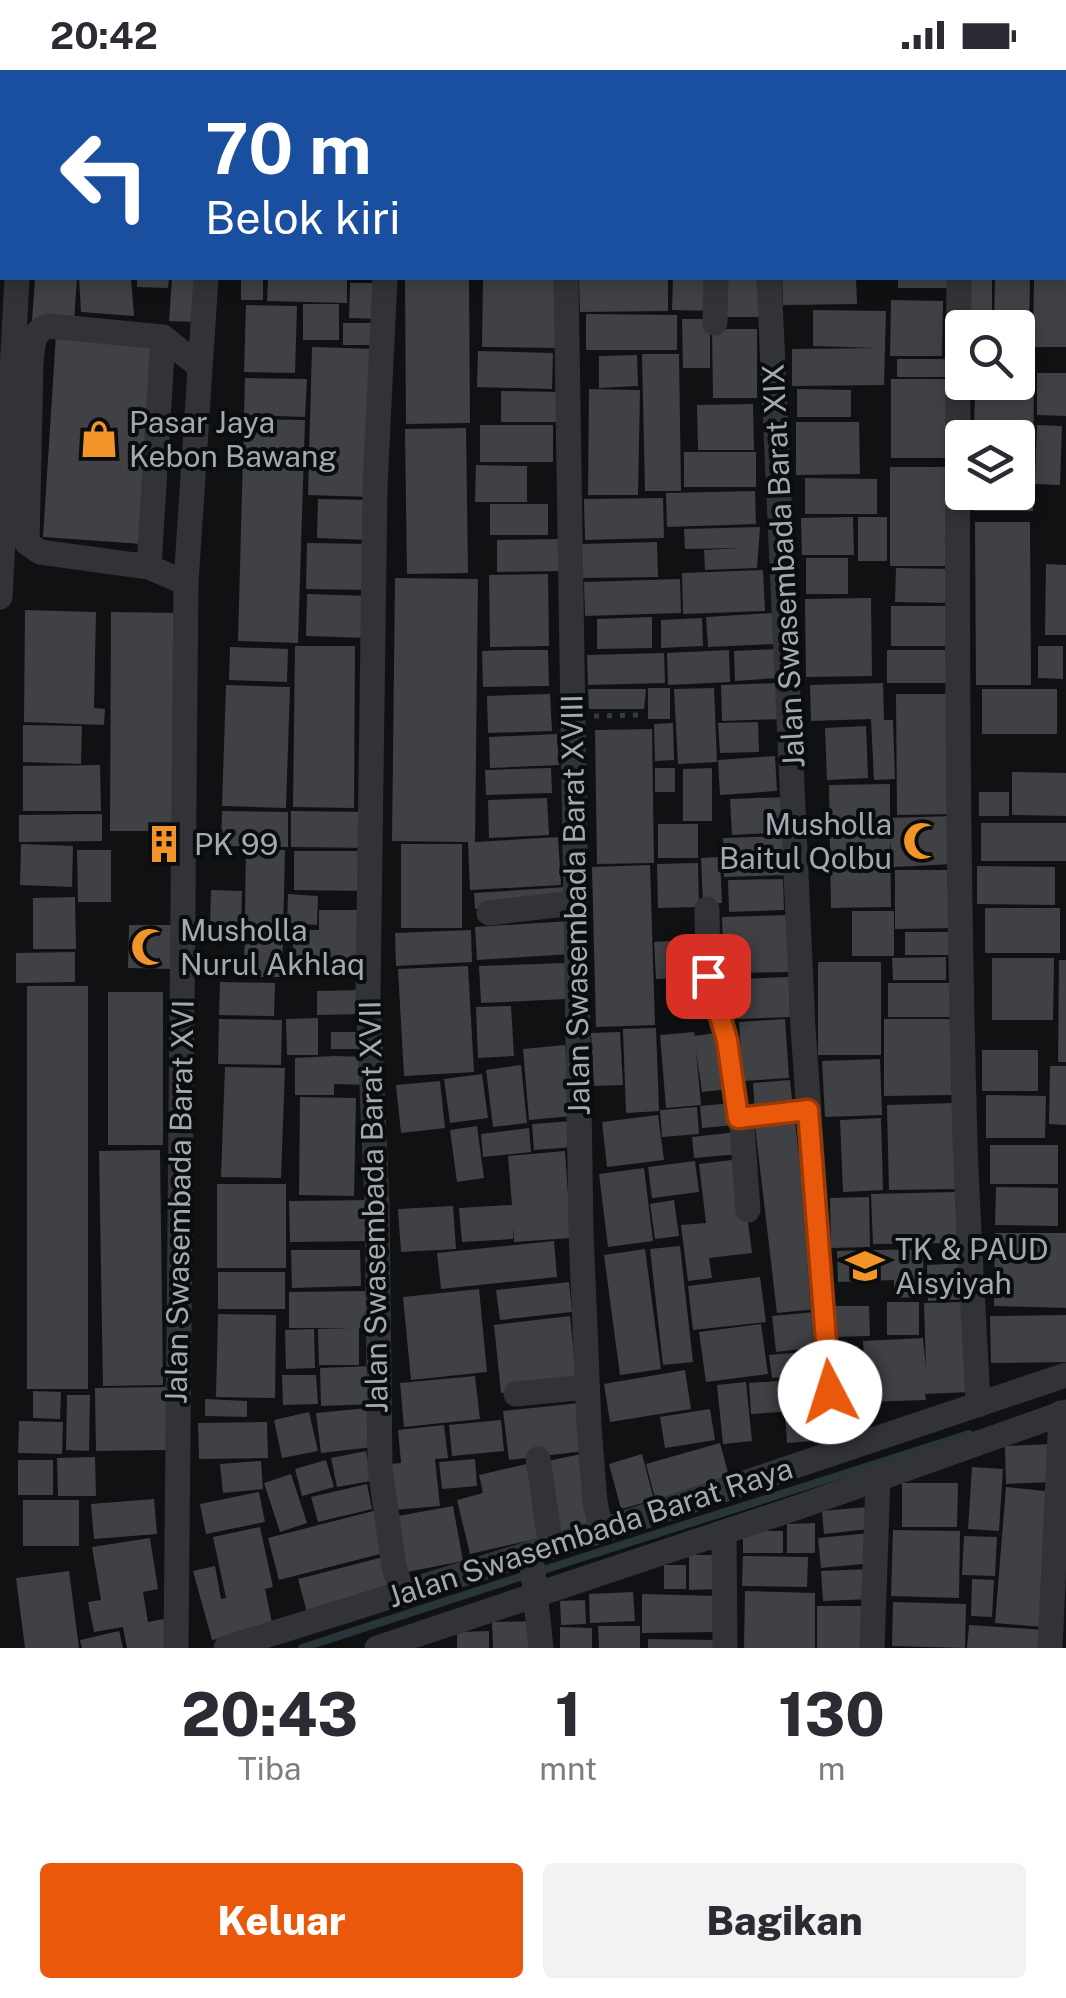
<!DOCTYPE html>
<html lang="id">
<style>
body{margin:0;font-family:"Public Sans",sans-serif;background:#f2f2f3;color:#2b2b33;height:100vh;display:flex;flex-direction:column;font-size:38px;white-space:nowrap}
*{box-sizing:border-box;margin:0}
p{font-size:32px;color:#7c7c81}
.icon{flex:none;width:55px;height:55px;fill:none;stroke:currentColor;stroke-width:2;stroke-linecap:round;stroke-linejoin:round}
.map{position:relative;height:1578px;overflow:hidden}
.details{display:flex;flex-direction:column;background:#fff;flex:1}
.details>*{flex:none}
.guide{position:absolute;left:0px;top:0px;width:1068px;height:210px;box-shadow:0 5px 15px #0003;background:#1a4fa0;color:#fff;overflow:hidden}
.tools{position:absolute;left:945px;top:240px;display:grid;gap:20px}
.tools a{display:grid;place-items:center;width:90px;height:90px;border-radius:10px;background:#fff;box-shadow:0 5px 15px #0003;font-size:50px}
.pin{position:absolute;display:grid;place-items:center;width:85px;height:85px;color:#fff;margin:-42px;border-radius:20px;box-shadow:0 5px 15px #0006}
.me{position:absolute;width:110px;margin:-55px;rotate:355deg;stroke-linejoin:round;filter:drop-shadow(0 0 8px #0008)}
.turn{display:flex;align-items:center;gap:35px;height:210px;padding:0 40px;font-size:45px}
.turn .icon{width:130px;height:130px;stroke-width:2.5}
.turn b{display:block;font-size:70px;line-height:85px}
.eta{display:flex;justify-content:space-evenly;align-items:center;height:170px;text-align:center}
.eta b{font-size:60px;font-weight:800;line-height:70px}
.action{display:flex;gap:20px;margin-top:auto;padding:20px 40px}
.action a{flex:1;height:115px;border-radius:10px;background:#ea580c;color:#fff;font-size:40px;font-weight:800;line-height:115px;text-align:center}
.action a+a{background:#f2f2f3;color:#2b2b33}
.status{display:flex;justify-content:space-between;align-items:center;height:70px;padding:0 50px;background:#fff;direction:ltr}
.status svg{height:28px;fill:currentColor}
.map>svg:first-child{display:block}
.water{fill:#2a353a}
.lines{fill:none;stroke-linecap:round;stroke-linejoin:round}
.stream{stroke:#2a353a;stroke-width:8}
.building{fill:#3f4145}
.path{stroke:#373a3e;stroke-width:5;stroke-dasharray:5 8;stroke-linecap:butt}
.minor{stroke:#313337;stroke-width:25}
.route-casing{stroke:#983908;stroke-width:25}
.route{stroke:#ea580c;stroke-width:18}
.labels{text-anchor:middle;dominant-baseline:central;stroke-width:8;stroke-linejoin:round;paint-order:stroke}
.poi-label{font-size:30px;fill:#a1a9b3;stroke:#0b0c0d;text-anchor:start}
.street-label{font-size:30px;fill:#a1a9b3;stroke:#0b0c0d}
</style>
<div class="status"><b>20:42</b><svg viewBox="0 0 49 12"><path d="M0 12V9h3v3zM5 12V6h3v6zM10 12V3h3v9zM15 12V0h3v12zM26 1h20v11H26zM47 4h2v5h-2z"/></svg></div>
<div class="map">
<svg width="1066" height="1578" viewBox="0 0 1066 1578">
<rect width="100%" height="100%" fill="#101112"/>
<path class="water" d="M353,0H1066V44L1065,2Z"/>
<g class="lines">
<path class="stream" d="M540,1501L969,1364
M302,1578L526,1505"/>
</g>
<path class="building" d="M35,208H77L74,252L32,250Z
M79,208H131L134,246L81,242Z
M137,208H169L168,218L137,217Z
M172,208H200L197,252L169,251Z
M241,208H263V230H241Z
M268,208L347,210V233L267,231Z
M405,208H469L470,353L406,354Z
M483,208H560L559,278L482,277Z
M673,208H713V241L672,240Z
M722,208H765V247H722Z
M782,208H856L857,234L783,235Z
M898,208H953V218H898Z
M968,208H992V258H968Z
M995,208H1030L1029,274H1018V258H994Z
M1034,208H1066V277H1033Z
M668,209V241L580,242L579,210Z
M350,213H381L380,249L349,248Z
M891,230L943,231L942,286H890Z
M303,234H339V270H303Z
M246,235L297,236L295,303L244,302Z
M813,240L886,241L884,315L792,316V279L877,278L813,276Z
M586,244L677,245V280H586Z
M682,249H710V298H683Z
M343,253H380V275H343Z
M712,259H757V328H713Z
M56,265L155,271L142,474L43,467Z
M312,277L377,279L373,427L308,425Z
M478,281L553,283L552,319L477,317Z
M1018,282H1034L1033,441H974V422H1018V368H974L975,312H1018Z
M642,284H679L681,421H645Z
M637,285L638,316L599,318V286Z
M897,289H950V307H897Z
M1037,303H1066V346L1037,345Z
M245,308L307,309L305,347L244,345Z
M891,309H948V388H891Z
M589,319L640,320L638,425H588Z
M797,319L851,320V347H797Z
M501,321L560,322V352H501Z
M753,334L754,380H698L697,335Z
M244,349L305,350L298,573L238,571Z
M796,352H859L860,404L796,405Z
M480,355H553V392H480Z
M1037,355L1062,356L1060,415L1035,414Z
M466,358L468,503L407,504L405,359Z
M684,382H756V417H684Z
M476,395L527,396V432H475Z
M890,397H949V496H890Z
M805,408L877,409V444H805Z
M755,421L756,454L667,457L666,423Z
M663,428L664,468L585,470L584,429Z
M318,429L371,430L370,470L317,468Z
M490,434H548V465H490Z
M853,447L854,485H802L801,448Z
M858,447H887V491H858Z
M975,452H1030L1031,615H976Z
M760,457L757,498L705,500L704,480L739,478L685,479L684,459Z
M564,469V501L497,502V470Z
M657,472L658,507L581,508L580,474Z
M307,473L373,474V520L306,519Z
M806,488H848V524H806Z
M1046,494L1066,495V565H1045Z
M896,498L952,499V533L895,532Z
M763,500L765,541L683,544L682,503Z
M548,504L549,576L490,577L489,505Z
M395,508L478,509L475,772L558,767L561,815L470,820L468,772L392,771Z
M680,509L681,543L585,546L584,512Z
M307,524L369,526L368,568L306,566Z
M871,528L872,606L806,607L805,529Z
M891,536H949V576H891Z
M25,540L96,542L94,638L105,639L104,655L24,652Z
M111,542L181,543L179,761H110Z
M774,543L775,574L708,577L706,547Z
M652,547V578L597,579V549Z
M702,548L703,576L661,578V550Z
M295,576H355L354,738L293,737Z
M1038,576H1063V609L1038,608Z
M230,577L288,579L287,612L229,610Z
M776,579L778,608L735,611L734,581Z
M511,580H548L549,616L483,617L482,581Z
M729,580L730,612L668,615L667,583Z
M887,580H956V613H887Z
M664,583L665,613L588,615L587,585Z
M780,613L782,649L722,651L721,615Z
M883,613L884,650H893L895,709L874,710L871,649L811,651L810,615Z
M226,615L290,617L286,738L222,736Z
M648,618H670V649H648Z
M714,618L717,692L678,694L674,619Z
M588,619H646L644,639H589Z
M982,619H1057V664H982Z
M550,624L552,661L488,663L487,626Z
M896,624H953L955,744L897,745Z
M758,652L759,682L720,683L718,653Z
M673,653L674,690L655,691L654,654Z
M23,655L82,656L81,694L23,692Z
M866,656L868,708L827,710L825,658Z
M652,659L654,793L597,794L595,660Z
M557,664L559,695L490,698L489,667Z
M775,686L777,721L720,725L718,690Z
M100,695L101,741H23V696Z
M551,698L552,723L486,725L485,700Z
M655,698H675V722H655Z
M712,698V751H683V699Z
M1012,702L1066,703V746L1012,745Z
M890,714V748L952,746L953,794L893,797L890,770L891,837L831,838L829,715Z
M979,722H1009V746H979Z
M789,727L790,762L732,765L730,729Z
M547,728L549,765L489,768L488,730Z
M222,741L288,742V777L221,776Z
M291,741L372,742L371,778L291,777Z
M102,744V771L19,772V745Z
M981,753H1066V791H981Z
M658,754H698V788H658Z
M787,766L789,805L724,807L723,768Z
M21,774L73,776L72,817L20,815Z
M401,774H462V858H401Z
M246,779L285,780L282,907H244Z
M77,780H111V832H78Z
M294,781H366L365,821L294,820Z
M720,787L722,833L703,834L701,788Z
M698,793L699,837L658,838L657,794Z
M650,795L655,955L596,957L592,797Z
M977,796L1055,797V835L977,834Z
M895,800H955V858L895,859Z
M783,809L784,840L729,842L728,810Z
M567,817L566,829L475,839L474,823Z
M211,820L242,821L241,858L210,857Z
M288,824L318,826L317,855L287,853Z
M75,827L76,879H33V828Z
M985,838H1060V883H985Z
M319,840H367V905H293V860H319Z
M852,841H894V886H852Z
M790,845L792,902L724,903L722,847Z
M570,851L572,884L477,890L475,857Z
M129,855H173L172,899L128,898Z
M471,860L472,892L396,896L395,863Z
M905,862H958L959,885H905Z
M703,869L705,907L656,909L654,872Z
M75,882V912L16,913V883Z
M946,887V910H893L892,888Z
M992,888H1054L1053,950H992Z
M1059,890H1066V992H1058Z
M818,892H881V985H818Z
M566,893L567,929L481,933L479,896Z
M468,896L474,1002L404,1006L398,899Z
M789,907L790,947L737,949L736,909Z
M220,912L275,913L274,946L219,945Z
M888,913H960V947H888Z
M27,916H88V1319H27Z
M367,920V944L317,945V921Z
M108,922H163V1075H108Z
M511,936L514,986L478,988L476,937Z
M318,948V985H287L286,949Z
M219,949L282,950L281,995L218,994Z
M785,949L789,1008L743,1011L739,952Z
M884,949H951L952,1025L884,1026Z
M656,958L659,1041L626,1043L623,959Z
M331,962H367V979H331Z
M620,962L623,1015L594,1016L591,963Z
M694,962L695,966L722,962L730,1019L702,1022L696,981L701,1035L666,1038L660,965Z
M565,975L572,1046L529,1050L523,979Z
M982,980H1038V1021H982Z
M335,986L369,987V1015L334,1014V1025H295V988Z
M880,989L882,1045L825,1047L822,991Z
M521,995L527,1053L493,1057L486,1000Z
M1050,996H1066V1055L1049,1054Z
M225,997L285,998L281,1108L221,1107Z
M482,1004L488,1048L450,1053L444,1009Z
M790,1010L793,1039L755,1042L753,1013Z
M440,1011L445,1058L401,1063L396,1015Z
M986,1025L1046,1026L1045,1068H986Z
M300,1027L356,1028L354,1126L299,1125Z
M733,1033L735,1055L702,1058L700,1036Z
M953,1033L956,1119L889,1120L887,1035Z
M697,1037L699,1064L662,1067L660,1040Z
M658,1045L664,1090L607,1097L602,1052Z
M881,1048L883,1120L843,1122L840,1050Z
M573,1051L575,1077L534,1080L532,1054Z
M795,1052L817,1239L777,1243L755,1056Z
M477,1056L484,1108L457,1112L450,1060Z
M529,1058L531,1082L483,1087L481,1064Z
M738,1062L740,1084L694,1088L692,1067Z
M990,1075H1058V1114H990Z
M160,1080L163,1315L103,1316L99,1081Z
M565,1081L571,1168L514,1172L513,1156V1169L462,1172L459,1138L512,1135L508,1086Z
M740,1089L752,1183L709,1188L712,1208L688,1211L681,1155L706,1153L699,1094Z
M695,1091L699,1122L652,1128L648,1097Z
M644,1098L653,1171L608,1177L599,1104Z
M217,1114H286V1198H217Z
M996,1117L1058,1118V1156L995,1155Z
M956,1122L957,1173L873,1174L871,1124Z
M869,1127L870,1177L831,1178L830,1128Z
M373,1130V1171L290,1172L289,1131Z
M674,1130L679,1166L655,1169L650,1134Z
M453,1136L456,1179L401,1182L398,1139Z
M995,1163H1066V1238L994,1236Z
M554,1171L557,1207L441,1219L437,1183Z
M680,1176L693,1292L663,1295L650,1179Z
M645,1179L661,1299L620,1305L604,1185Z
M923,1179L924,1227L894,1228V1210L838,1212L837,1181Z
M291,1180H360L361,1216L292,1218Z
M967,1193L969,1229L928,1231L927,1195Z
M218,1202H285V1239H218Z
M760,1207L766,1252L693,1260L688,1216Z
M569,1212L572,1242L500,1250L496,1220Z
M479,1219L487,1302L411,1310L403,1227Z
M367,1221V1258H359V1295H319L318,1259L351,1258H289V1222Z
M887,1232H919V1265H887Z
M967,1232L969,1322L925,1324L926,1330L866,1332L863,1271L923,1268L926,1299L924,1233Z
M834,1236H869L870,1266L835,1267Z
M815,1242L819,1277L776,1282L772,1246Z
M218,1244L276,1245L275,1328L216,1327Z
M1066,1245V1292L991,1293L990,1246Z
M570,1246L577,1315L501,1323L494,1255Z
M761,1254L768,1304L706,1312L699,1262Z
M314,1259L315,1298L286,1299L285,1260Z
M858,1276L864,1365L844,1366L838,1277Z
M803,1282L805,1305L772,1308L769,1285Z
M372,1296L373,1334L321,1336L320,1298Z
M685,1300L691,1339L610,1352L604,1314Z
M282,1305H316L318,1334L283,1335Z
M475,1306L480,1349L404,1357L400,1313Z
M823,1308L828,1370L787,1373L783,1312Z
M779,1311L781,1342L751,1344L749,1313Z
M746,1312L752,1371L723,1374L717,1315Z
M167,1317L168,1380L96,1381L95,1318Z
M33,1321L61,1322L60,1349L33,1348Z
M67,1325H90L89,1381L66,1380Z
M205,1329L247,1331V1347L205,1346Z
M580,1333L585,1381L509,1390L503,1341Z
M368,1338L373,1377L321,1383L316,1343Z
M710,1339L715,1370L665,1378L660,1347Z
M309,1342L318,1381L282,1388L274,1350Z
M501,1350L504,1381L452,1386L449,1355Z
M19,1351L63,1352L62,1384L18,1383Z
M267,1352L268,1388L199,1389L198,1353Z
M444,1355L448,1388L435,1389L440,1436L393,1440L389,1394L401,1393L398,1360Z
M720,1373L730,1410L656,1432L646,1394Z
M1053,1374L1054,1412L1006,1414L1005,1376Z
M366,1381L371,1411L337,1417L331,1388Z
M581,1384L597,1458L558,1467L543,1392Z
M642,1384L654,1430L621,1439L609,1394Z
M95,1387L96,1426H58L57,1388Z
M475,1389L477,1416L442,1419L439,1392Z
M18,1390H53V1425H18Z
M326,1390L334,1417L302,1426L295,1399Z
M261,1391L263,1419L223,1423L220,1394Z
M531,1393L548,1466L470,1484L457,1430L483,1423L479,1405Z
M972,1397L1003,1399L999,1461L968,1459Z
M291,1404L307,1453L280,1462L264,1413Z
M902,1413H958L957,1457H902Z
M367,1414L372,1439L318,1452L311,1427Z
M1006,1417L1054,1422L1043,1557L995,1553Z
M259,1422L265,1452L206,1464L200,1434Z
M154,1429L157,1464L94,1469L91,1434Z
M23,1430H79V1476H23Z
M453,1436L463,1491L402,1503L392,1447Z
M867,1437L869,1459L824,1464L822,1441Z
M377,1440L388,1482L279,1510L268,1468Z
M815,1453V1483H787V1454Z
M260,1457L273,1517L265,1519L273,1557L212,1570L193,1501L215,1496L221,1529L226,1528L213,1467Z
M893,1460L960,1461L959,1528L891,1526Z
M743,1461H783V1483H743Z
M870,1463L873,1493L821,1498L818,1468Z
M964,1466L997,1467L995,1506L962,1505Z
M150,1468L158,1519L143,1522L148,1552L164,1549L170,1578H127L123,1557L94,1562L88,1532L101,1530L92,1477Z
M689,1485H720V1519L689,1520Z
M387,1486L396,1523L308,1546L298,1509Z
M743,1486L808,1487L807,1517L742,1516Z
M664,1495H686V1519H664Z
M870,1499L871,1529L823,1531L821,1501Z
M69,1501L79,1578H25L16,1508Z
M972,1509L994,1510L992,1547L971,1546Z
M745,1521L815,1523V1578H744Z
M633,1522L635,1551L590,1553L589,1524Z
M642,1524L716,1526L715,1562L642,1563Z
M585,1530L586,1554L561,1555L560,1531Z
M893,1532L966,1534L965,1578L892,1576Z
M817,1536H864V1578H817Z
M535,1551L536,1578H493L492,1552Z
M969,1555L1046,1560L1044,1578H967Z
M598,1556H640V1578H599Z
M560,1557L592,1558V1578H560Z
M119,1561L123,1578H82L80,1570Z
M489,1561V1578H457V1562Z
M648,1569L716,1570V1578H648Z"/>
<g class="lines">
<path class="path" d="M594,646L638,645"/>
<path class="minor" d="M0,132H2
M1065,154H1066
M385,208L375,417L368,925L377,1134L380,1398L394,1497L403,1525
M566,208L581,1160L589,1356L595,1432L601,1461
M769,208L803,958L833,1383
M959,208C956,495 957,783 965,1071C968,1159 974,1247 978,1335
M715,253L716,208
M149,497L163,267
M186,513L149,497L40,482L27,473L31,294C33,279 31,260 49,256L163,267L199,296
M0,527L17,208
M707,839L708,906L727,970L738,1048
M489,843L575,833
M748,1140L742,1056L738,1048L808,1040
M516,1324L587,1317
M538,1389L551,1477
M724,1462L725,1578
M531,1484L541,1578
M176,1578L186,513L206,208
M226,1578L601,1461L1066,1305
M377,1578L799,1437L1066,1342
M872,1578L878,1409
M1050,1578L1061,1343"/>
</g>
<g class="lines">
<g class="route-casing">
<path id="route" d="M708,906L727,970L738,1048L808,1040L830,1322"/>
</g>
<use href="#route" class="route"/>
</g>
<defs>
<g id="shop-bare" transform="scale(3)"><path d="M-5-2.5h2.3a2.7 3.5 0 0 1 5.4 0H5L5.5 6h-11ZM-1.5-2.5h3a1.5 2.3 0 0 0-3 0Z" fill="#f29428" stroke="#0b0c0d" stroke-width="2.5" paint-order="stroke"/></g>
<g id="mosque-bare" transform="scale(3)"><path d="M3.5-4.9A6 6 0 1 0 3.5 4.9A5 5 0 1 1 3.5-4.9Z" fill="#f29428" stroke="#0b0c0d" stroke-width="2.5" paint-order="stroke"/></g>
<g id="building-bare" transform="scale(3)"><path d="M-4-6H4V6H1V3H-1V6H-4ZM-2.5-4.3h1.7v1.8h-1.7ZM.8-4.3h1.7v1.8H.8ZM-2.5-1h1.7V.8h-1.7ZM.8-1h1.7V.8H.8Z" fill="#f29428" stroke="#0b0c0d" stroke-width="2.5" paint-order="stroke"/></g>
<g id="school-bare" transform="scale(3)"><path d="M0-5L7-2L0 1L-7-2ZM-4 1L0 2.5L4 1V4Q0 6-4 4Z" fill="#f29428" stroke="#0b0c0d" stroke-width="2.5" paint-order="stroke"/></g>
</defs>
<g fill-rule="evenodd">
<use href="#shop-bare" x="99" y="369"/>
<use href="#mosque-bare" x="922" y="771"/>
<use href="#building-bare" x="164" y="774"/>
<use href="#mosque-bare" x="150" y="877"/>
<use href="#school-bare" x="865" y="1196"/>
</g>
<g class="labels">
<g class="poi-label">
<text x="129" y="352">Pasar Jaya<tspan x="129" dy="34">Kebon Bawang</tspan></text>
<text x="892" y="754" text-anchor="end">Musholla<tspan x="892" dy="34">Baitul Qolbu</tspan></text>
<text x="194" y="774">PK 99</text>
<text x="180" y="860">Musholla<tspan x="180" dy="34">Nurul Akhlaq</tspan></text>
<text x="895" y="1179">TK &amp; PAUD<tspan x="895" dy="34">Aisyiyah</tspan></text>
</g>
<g class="street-label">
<text transform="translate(783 496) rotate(-93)">Jalan Swasembada Barat XIX</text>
<text transform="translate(575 835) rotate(-91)">Jalan Swasembada Barat XVIII</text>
<text transform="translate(179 1132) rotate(-89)">Jalan Swasembada Barat XVI</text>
<text transform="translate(373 1137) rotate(-91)">Jalan Swasembada Barat XVII</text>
<text transform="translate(590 1462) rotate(-18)">Jalan Swasembada Barat Raya</text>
</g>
</g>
</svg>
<div class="tools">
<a><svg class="icon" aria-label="search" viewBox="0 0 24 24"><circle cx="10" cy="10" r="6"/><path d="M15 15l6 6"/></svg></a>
<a><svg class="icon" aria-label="layers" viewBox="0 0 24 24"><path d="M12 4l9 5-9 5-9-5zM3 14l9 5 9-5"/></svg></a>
</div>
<div class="pin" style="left:708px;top:906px;background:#d93025"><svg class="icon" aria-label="arrive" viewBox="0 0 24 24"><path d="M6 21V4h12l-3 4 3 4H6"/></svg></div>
<svg class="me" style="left:830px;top:1322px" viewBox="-20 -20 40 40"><circle r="19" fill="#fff"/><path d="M0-13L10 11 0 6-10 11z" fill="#ea580c"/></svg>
<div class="guide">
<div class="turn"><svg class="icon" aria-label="left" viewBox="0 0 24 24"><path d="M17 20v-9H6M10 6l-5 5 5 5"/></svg><div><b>70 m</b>Belok kiri</div></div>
</div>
</div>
<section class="details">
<div class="eta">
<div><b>20:43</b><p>Tiba</p></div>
<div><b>1</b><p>mnt</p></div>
<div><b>130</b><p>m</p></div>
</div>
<div class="action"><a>Keluar</a><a>Bagikan</a></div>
</section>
